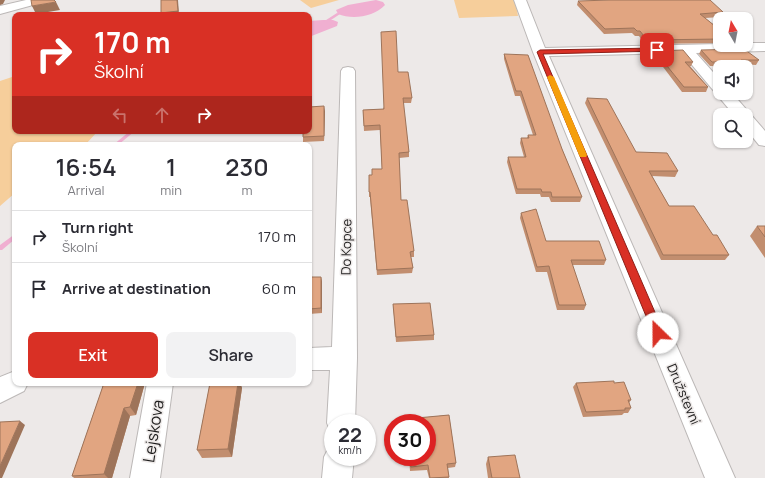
<!DOCTYPE html>
<meta charset="utf-8">
<style>
body{margin:0;font-family:Manrope,sans-serif;background:#f2f2f3;color:#2b2b33;height:100vh;display:flex;flex-direction:column;font-size:15px;white-space:nowrap}
*{box-sizing:border-box;margin:0}
p{font-size:13px;color:#7c7c81}
.icon{flex:none;width:22px;height:22px;fill:none;stroke:currentColor;stroke-width:2;stroke-linecap:round;stroke-linejoin:round}
.map{position:relative;flex:1;overflow:hidden}
.panel{position:absolute;left:12px;top:142px;width:300px;height:244px;display:flex;flex-direction:column;background:#fff;border-radius:8px;box-shadow:0 1px 3px #0004}
.panel>*{flex:none}
.guide{position:absolute;left:12px;top:12px;width:300px;height:122px;border-radius:8px;box-shadow:0 1px 3px #0004;background:#d93025;color:#fff;overflow:hidden}
.needle{width:26px;rotate:350deg}
.controls{position:absolute;left:713px;top:12px;display:grid;gap:8px}
.controls a{display:grid;place-items:center;width:40px;height:40px;border-radius:8px;background:#fff;box-shadow:0 1px 3px #0004;font-size:20px}
.speed{position:absolute;left:324px;top:414px;display:flex;gap:8px;font-size:20px;font-weight:700;text-align:center}
.speed>*{display:grid;place-content:center;width:52px;height:52px;border-radius:50%;background:#fff;box-shadow:0 1px 3px #0004;line-height:1}
.speed small{font-size:10px;font-weight:400}
.speed .limit{border:6px solid #d22;background:#fff;color:#111}
.pin{position:absolute;display:grid;place-items:center;width:34px;height:34px;color:#fff;margin:-17px;border-radius:8px;box-shadow:0 2px 6px #0006}
.me{position:absolute;width:44px;margin:-22px;rotate:337deg;stroke-linejoin:round;filter:drop-shadow(0 0 3px #0008)}
.turn{display:flex;align-items:center;gap:14px;height:84px;padding:0 16px;font-size:18px}
.turn .icon{width:52px;height:52px;stroke-width:2.5}
.turn b{display:block;font-size:28px;line-height:34px}
.lanes{display:flex;align-items:center;height:38px;padding:0 16px;background:#0003;justify-content:center;gap:20px;direction:ltr}
.lanes .off{opacity:.35}
.eta{display:flex;justify-content:space-evenly;align-items:center;height:68px;text-align:center}
.eta b{font-size:24px;font-weight:600;line-height:28px}
.button{display:flex;gap:8px;margin-top:auto;padding:8px 16px}
.button a{flex:1;height:46px;border-radius:8px;background:#d93025;color:#fff;font-size:16px;font-weight:600;line-height:46px;text-align:center}
.button a+a{background:#f2f2f3;color:#2b2b33}
ul{padding:0;list-style:none}
li{display:flex;align-items:center;gap:12px;height:52px;padding:0 16px;border-top:1px solid #e1e1e2}
li div{flex:1}
li b{display:block;font-size:15px}
li em{font-style:normal}
.map>svg:first-child{display:block}
.green{fill:#f6ce9b}
.water{fill:#f0afd1}
.lines{fill:none;stroke-linecap:round;stroke-linejoin:round}
.stream{fill:#f0afd1;fill-rule:evenodd}
.minor-casing{stroke:#bcb8b7;stroke-width:2}
.minor{fill:#fff;fill-rule:evenodd}
.wall{fill:#c28e6f}
.shaded-wall{fill:#9e745a}
.building{fill:#e1a581;stroke:#9e745a}
.route{fill:#d93025;stroke:#8d1f18}
.slow{fill:#f59e0b}
.labels{text-anchor:middle;dominant-baseline:central;stroke-width:3;stroke-linejoin:round;paint-order:stroke}
.street-label{font-size:13px;fill:#1e1d1d;stroke:#ede9e8}
.near-street-label{font-size:16px;fill:#1e1d1d;stroke:#ede9e8}
</style>
<div class="map">
<svg width="765" height="478" viewBox="0 0 765 478">
<rect width="100%" height="100%" fill="#ede9e8"/>
<path class="green" d="M300,0H339L311,8Z
M454,0H515L518,16L459,18Z
M15,76V131H98L85,145H15V193L0,206V81Z"/>
<path class="water" d="M376,0L383,2L385,5C374,17 352,20 338,14L336,10L348,5Z
M323,20H333L338,22L337,26L309,37V21Z"/>
<g class="lines">
<path class="stream" d="M337,13L340,14L325,24L309,28V26L323,22Z
M130,131H135L118,145H113Z
M15,234V239L2,250H0V245Z"/>
<g class="minor-casing">
<path id="minor" d="M26,0H46L44,2L0,14V6Z
M514,0H526L545,48L720,44L746,45V43H765V51L696,53L720,80V93H732L765,131V146L759,145L746,129V115H734L682,53L549,56L735,478H705L533,52Z
M348,67L353,68L355,71L357,358L355,423H333V433H331L327,423L330,370H309V348L332,347L341,71L343,68Z
M15,371V383H28L24,391L0,403V377Z
M147,383H173L160,478H130Z
M333,445V457H354L352,478H322L324,457L329,447Z"/>
</g>
<use href="#minor" class="minor"/>
</g>
<path class="wall" d="M578,1L723,12L721,17L705,18L720,30V43L645,44L639,36H635L632,33L604,34L577,5Z
M701,50L759,60L756,65L741,64L740,67L710,66L699,54Z
M655,51L693,62L691,66H690L708,87L706,92H682L654,55Z
M504,54L562,149L582,197L580,202H551L549,197H541L540,194H516L507,162L508,157H524L520,143L521,138H527L528,135H533L520,96H515L504,59Z
M398,72L412,98L411,103H403L409,152V157L399,158L401,200L414,251V257H411L413,268L412,273L377,275L370,197H369V175H372L382,169L380,130L364,131L363,110L383,109Z
M587,98L636,152L678,171L675,177L652,176L669,206L713,235L729,255L725,260H661L585,103Z
M325,111L324,141L303,142V137Z
M521,213L546,241L606,260L604,265H572L586,305L584,310H557L547,272H536L520,218Z
M757,226H765V258L750,236Z
M309,277H321L322,282V313L309,314Z
M393,304L434,335V340L396,342Z
M104,383H145L136,415L130,416L112,478H74L72,476Z
M210,383H240L242,388L232,457L202,458L197,450Z
M576,383H614L631,400L629,403L631,408L628,413H624L622,415L583,417L573,387Z
M449,415L456,463L455,467L448,468L449,478H429L427,470L410,471L409,457H427V423H405L406,419Z
M488,457L520,478H488L486,464Z"/>
<path class="shaded-wall" d="M0,0H5L3,4L0,5Z
M177,0H178L179,15H162L161,13Z
M56,2L60,10L36,14L32,6Z
M324,106L325,111L324,141Z
M321,277L322,282V313L321,308Z
M138,383H145L136,415L130,407Z
M238,383H240L242,388L232,457L228,449Z
M124,408L130,416L112,478H108L104,474Z
M20,421L25,425L2,478H0V466Z"/>
<path class="building" d="M31,0H54L56,2L32,6Z
M161,0H177L178,11L161,13Z
M610,0H710L723,12L700,14L720,30V39L647,40L640,31H637L634,28L605,29L578,1Z
M396,31L398,72H408L412,98H403L409,152L399,153L401,200H407L414,251L410,252L413,268L377,270L370,192H369V175H372V169H382L380,125L364,126L363,110L384,109L381,32Z
M744,49L759,60H741L743,62H712L701,50Z
M683,50L693,62H685L708,87H684L655,51Z
M504,54L528,55L562,149L582,197H552L551,192H542L541,189H517L508,157H526L521,138H529L528,135H536L521,91H516Z
M587,98L607,99L636,152L667,153L678,171H649L669,206H694L713,235H717L729,255H663Z
M324,106V136L303,137V131H309V107Z
M536,209L546,241H599L606,260H571L586,305H559L549,266L537,267L521,213Z
M757,226H765V237Z
M309,277H321V308L309,309Z
M430,303L434,335L396,337L393,304Z
M614,381V383L624,382L631,400H628L631,408H625V410L586,412L576,383Z
M104,383H138L130,407L124,408L104,474L72,476Z
M210,383H238L228,449L197,450Z
M449,415L456,463L447,464L449,477L430,478L428,465L411,467L410,457H427V423H406V419Z
M20,421L0,466V422Z
M515,455L520,478H492L488,457Z"/>
<path class="route" d="M657,48L659,49V51L543,54L664,333L662,336L658,337L655,336L653,333L537,52L540,50Z"/>
<path class="slow" d="M550,75L554,77L587,155L586,157H580L579,155L547,77Z"/>
<g class="labels">
<g class="street-label">
<text transform="translate(346 247) rotate(-89)">Do Kopce</text>
<text transform="translate(684 394) rotate(67)">Družstevní</text>
</g>
<g class="near-street-label">
<text transform="translate(153 431) rotate(-81)">Lejskova</text>
</g>
</g>
</svg>
<div class="controls">
<a><svg class="needle" viewBox="-14 -14 28 28"><path d="M0-13l5 13h-10z" fill="#e53935"/><path d="M0 13l5-13h-10z" fill="#7c7c81"/></svg></a>
<a><svg class="icon" aria-label="sound" viewBox="0 0 24 24"><path d="M4 9h4l5-4v14l-5-4H4zM17 9q2 3 0 6"/></svg></a>
<a><svg class="icon" aria-label="search" viewBox="0 0 24 24"><circle cx="10" cy="10" r="6"/><path d="M15 15l6 6"/></svg></a>
</div>
<div class="speed"><div>22<small>km/h</small></div><div class="limit">30</div></div>
<div class="pin" style="left:657px;top:50px;background:#d93025"><svg class="icon" aria-label="arrive" viewBox="0 0 24 24"><path d="M6 21V4h12l-3 4 3 4H6"/></svg></div>
<svg class="me" style="left:658px;top:333px" viewBox="-20 -20 40 40"><circle r="19" fill="#fff"/><path d="M0-13L10 11 0 6-10 11z" fill="#d93025"/></svg>
<div class="guide">
<div class="turn"><svg class="icon" aria-label="right" viewBox="0 0 24 24"><path d="M7 20v-9h11M14 6l5 5-5 5"/></svg><div><b>170 m</b>Školní</div></div>
<div class="lanes"><svg class="icon off" aria-label="left" viewBox="0 0 24 24"><path d="M17 20v-9H6M10 6l-5 5 5 5"/></svg><svg class="icon off" aria-label="ahead" viewBox="0 0 24 24"><path d="M12 20V5M6 11l6-6 6 6"/></svg><svg class="icon" aria-label="right" viewBox="0 0 24 24"><path d="M7 20v-9h11M14 6l5 5-5 5"/></svg></div>
</div>
<section class="panel">
<div class="eta">
<div><b>16:54</b><p>Arrival</p></div>
<div><b>1</b><p>min</p></div>
<div><b>230</b><p>m</p></div>
</div>
<ul>
<li><svg class="icon" aria-label="right" viewBox="0 0 24 24"><path d="M7 20v-9h11M14 6l5 5-5 5"/></svg><div><b>Turn right</b><p>Školní</p></div><em>170 m</em></li>
<li><svg class="icon" aria-label="arrive" viewBox="0 0 24 24"><path d="M6 21V4h12l-3 4 3 4H6"/></svg><div><b>Arrive at destination</b></div><em>60 m</em></li>
</ul>
<div class="button"><a>Exit</a><a>Share</a></div>
</section>
</div>
